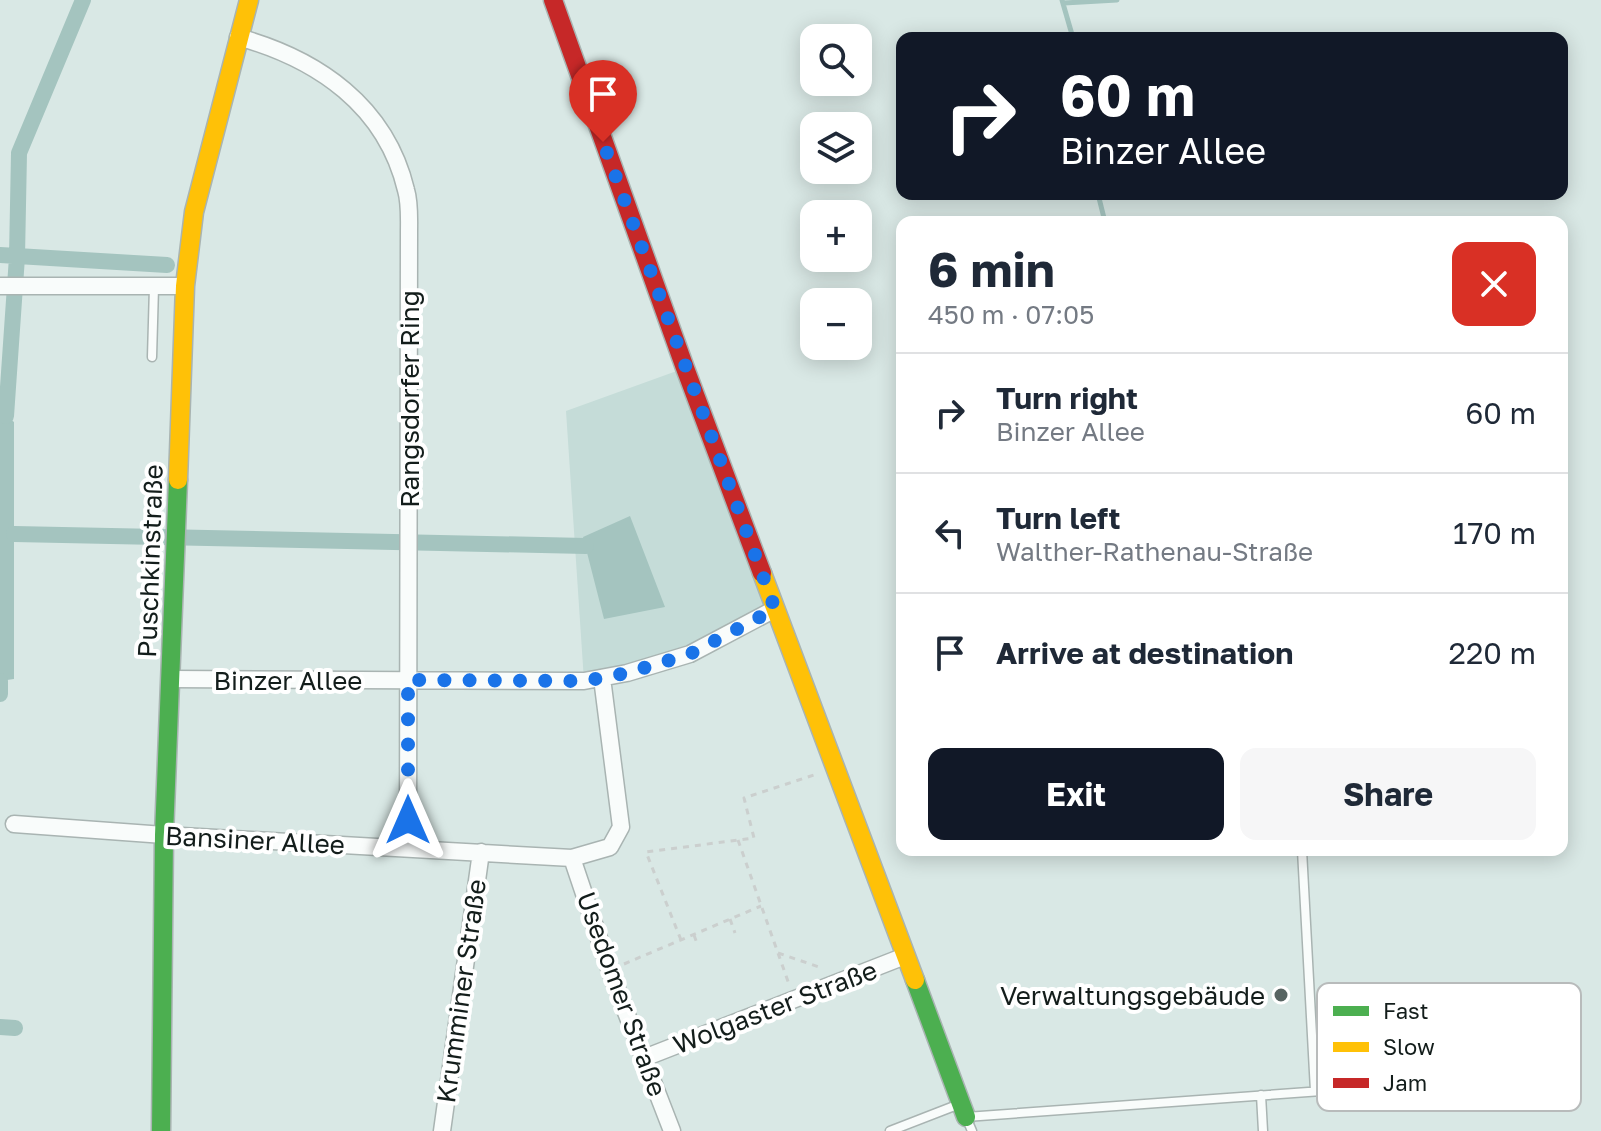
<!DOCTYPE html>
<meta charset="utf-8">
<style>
body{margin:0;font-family:"Golos Text",sans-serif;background:#f6f6f7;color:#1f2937;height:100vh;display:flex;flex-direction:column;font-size:30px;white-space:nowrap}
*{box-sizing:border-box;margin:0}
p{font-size:26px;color:#747a83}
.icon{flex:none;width:44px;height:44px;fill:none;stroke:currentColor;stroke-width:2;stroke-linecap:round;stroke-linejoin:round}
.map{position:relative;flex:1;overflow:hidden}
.details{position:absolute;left:896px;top:216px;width:672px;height:640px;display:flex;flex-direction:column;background:#fff;border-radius:16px;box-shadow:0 4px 20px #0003}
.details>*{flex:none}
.banner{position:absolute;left:896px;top:32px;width:672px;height:168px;border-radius:16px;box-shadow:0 4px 20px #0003;background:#111827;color:#fff;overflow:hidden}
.fabs{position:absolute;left:800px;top:24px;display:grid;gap:16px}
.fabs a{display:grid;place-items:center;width:72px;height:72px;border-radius:16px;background:#fff;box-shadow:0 4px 20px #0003;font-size:40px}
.pin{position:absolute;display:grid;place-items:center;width:68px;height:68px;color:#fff;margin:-82px -34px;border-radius:50% 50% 50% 0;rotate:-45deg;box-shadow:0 0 8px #0007}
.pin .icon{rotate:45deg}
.me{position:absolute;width:88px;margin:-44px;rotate:0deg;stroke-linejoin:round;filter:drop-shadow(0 0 6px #0008)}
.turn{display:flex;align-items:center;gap:28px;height:168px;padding:0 32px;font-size:36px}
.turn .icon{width:104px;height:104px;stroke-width:2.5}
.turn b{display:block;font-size:56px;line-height:68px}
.round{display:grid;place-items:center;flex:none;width:84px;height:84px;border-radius:16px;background:#f6f6f7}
.head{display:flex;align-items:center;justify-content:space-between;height:136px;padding:0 32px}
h1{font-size:48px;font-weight:700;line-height:60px}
.primary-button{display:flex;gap:16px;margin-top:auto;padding:16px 32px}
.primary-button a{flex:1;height:92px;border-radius:16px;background:#111827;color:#fff;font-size:32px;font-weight:700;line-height:92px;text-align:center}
.primary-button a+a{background:#f6f6f7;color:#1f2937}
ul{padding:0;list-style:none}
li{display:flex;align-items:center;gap:24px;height:120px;padding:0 32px;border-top:2px solid #e0e1e3}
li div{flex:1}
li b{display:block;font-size:30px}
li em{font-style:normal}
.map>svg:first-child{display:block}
.green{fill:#c5dcd8}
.water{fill:#a4c4bf}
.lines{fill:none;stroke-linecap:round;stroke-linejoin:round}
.stream{stroke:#a4c4bf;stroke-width:5}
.canal{stroke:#a4c4bf;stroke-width:16}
.lane-casing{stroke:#a9b4b2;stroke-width:11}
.street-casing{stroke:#a9b4b2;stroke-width:19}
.fast-casing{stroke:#a9b4b2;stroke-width:21}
.slow-casing{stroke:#a9b4b2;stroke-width:21}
.jam-casing{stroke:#a9b4b2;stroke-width:21}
.path{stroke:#cbcfce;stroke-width:3;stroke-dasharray:6 6;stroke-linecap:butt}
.lane{stroke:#f9fcfb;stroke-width:8}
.street{stroke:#f9fcfb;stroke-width:16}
.fast{stroke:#4caf50;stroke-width:18}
.slow{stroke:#ffc107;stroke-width:18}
.jam{stroke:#c62828;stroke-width:18}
.route{stroke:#1a73e8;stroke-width:14;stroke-dasharray:0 25.2}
.poi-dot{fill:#586462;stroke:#fff;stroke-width:3}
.labels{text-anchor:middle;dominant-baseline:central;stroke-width:8;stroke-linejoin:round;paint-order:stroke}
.street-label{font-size:26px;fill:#131d1b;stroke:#fff}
.poi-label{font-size:26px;fill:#131d1b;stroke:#fff;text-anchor:end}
.key{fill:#fff;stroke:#b8bbbb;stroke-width:2}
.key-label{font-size:22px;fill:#131d1b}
</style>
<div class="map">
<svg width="1601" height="1131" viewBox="0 0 1601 1131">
<rect width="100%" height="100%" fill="#d9e8e5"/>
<path class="green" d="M685,368L775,609L690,654L584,681L566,411Z"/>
<path class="water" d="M6,416L14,422V679L0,681V418Z
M630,516L665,607L604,619L583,537Z"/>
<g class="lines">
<path class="stream" d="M1062,0L1073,38
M1064,3L1117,0
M1098,194L1105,222"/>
<path class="canal" d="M0,255L167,265
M6,416L17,257L19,153L83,0
M14,534L586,546
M0,694V681
M0,1027L15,1028"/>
<g class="lane-casing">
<path id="lane" d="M152,357L154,287
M1302,850L1315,1091
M1261,1095L1263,1131
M890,1131L957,1105
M972,1131L966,1117L1405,1085"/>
</g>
<g class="street-casing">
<path id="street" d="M238,37C318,59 386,106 406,190C410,203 409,219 409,233L408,848
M0,286H185
M171,679L584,681L627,673L690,654L775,609
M14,824L164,835L572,858L610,847L621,827L602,678
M572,858L610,971L672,1131
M644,1058L905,956
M442,1131L481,852"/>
</g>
<g class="fast-casing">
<path id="fast" d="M915,980L966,1117
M161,1131L164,835L178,480"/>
</g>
<g class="slow-casing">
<path id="slow" d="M178,480L185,286L194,212L249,0
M762,573L915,980"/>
</g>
<g class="jam-casing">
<path id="jam" d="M553,0L685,368L762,573"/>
</g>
<path class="path" d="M738,840L790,987
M730,919L735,933
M694,935L698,946
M681,940L646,852L754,838L744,798L817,774
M778,953L819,967
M624,964L761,906"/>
<use href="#lane" class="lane"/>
<use href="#street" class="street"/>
<use href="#fast" class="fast"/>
<use href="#slow" class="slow"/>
<use href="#jam" class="jam"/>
</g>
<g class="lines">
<path class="route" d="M408,820V680L584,681L627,673L690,654L775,609L603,142"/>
</g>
<circle class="poi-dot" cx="1281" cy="995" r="8"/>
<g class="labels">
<g class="street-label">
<text transform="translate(409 399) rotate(-90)">Rangsdorfer Ring</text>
<text transform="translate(150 561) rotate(-88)">Puschkinstraße</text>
<text x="288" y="680">Binzer Allee</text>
<text transform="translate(255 840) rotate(3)">Bansiner Allee</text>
<text transform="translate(461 991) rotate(-82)">Krumminer Straße</text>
<text transform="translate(622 994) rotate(70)">Usedomer Straße</text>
<text transform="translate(775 1007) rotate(-21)">Wolgaster Straße</text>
</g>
<g class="poi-label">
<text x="1265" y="995">Verwaltungsgebäude</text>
</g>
</g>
<rect x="1317" y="983" width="264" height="128" rx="12" class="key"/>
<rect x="1333" y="1006" width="36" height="10" fill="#4caf50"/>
<rect x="1333" y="1042" width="36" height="10" fill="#ffc107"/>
<rect x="1333" y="1078" width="36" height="10" fill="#c62828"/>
<g class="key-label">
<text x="1383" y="1019">Fast</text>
<text x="1383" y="1055">Slow</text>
<text x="1383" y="1091">Jam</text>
</g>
</svg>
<div class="fabs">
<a><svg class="icon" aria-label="search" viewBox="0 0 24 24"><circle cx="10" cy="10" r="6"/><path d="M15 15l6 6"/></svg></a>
<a><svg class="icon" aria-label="layers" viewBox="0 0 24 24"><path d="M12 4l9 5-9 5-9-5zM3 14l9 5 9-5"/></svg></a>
<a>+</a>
<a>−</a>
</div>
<div class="pin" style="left:603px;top:142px;background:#d93025"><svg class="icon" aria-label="arrive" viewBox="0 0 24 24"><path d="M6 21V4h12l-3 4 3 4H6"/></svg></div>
<svg class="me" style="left:408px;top:820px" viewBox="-20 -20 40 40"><path d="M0-17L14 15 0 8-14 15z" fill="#1a73e8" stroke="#fff" stroke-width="4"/></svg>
<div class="banner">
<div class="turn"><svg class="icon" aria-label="right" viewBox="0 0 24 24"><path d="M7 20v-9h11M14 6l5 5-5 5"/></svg><div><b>60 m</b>Binzer Allee</div></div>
</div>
<section class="details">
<div class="head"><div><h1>6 min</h1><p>450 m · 07:05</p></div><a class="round" style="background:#d93025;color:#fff"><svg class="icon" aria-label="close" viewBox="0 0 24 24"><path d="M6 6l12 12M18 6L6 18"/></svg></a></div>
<ul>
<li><svg class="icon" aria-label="right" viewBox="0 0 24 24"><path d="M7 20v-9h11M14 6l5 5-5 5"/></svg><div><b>Turn right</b><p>Binzer Allee</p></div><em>60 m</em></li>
<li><svg class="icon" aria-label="left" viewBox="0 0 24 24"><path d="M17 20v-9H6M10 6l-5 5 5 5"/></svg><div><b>Turn left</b><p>Walther-Rathenau-Straße</p></div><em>170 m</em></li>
<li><svg class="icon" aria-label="arrive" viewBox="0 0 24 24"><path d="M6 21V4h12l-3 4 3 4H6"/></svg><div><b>Arrive at destination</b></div><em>220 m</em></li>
</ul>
<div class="primary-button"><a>Exit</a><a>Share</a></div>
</section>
</div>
